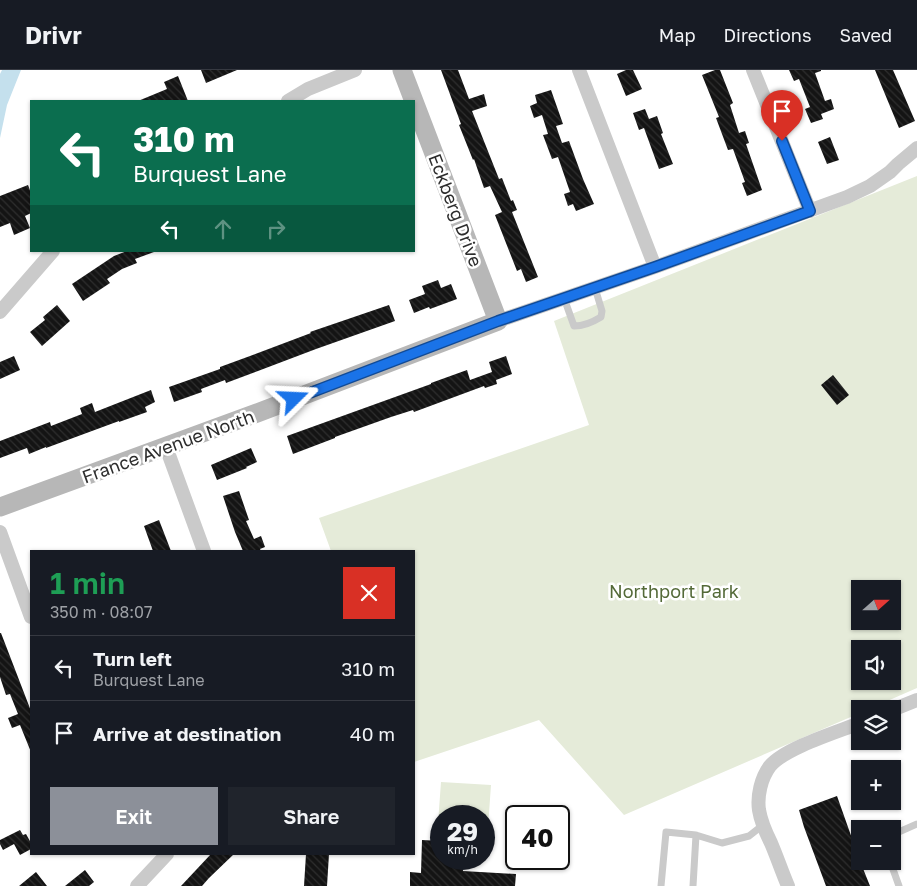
<!DOCTYPE html>
<meta charset="utf-8">
<style>
body{margin:0;font-family:"Golos Text",sans-serif;background:#20242c;color:#f1f3f6;height:100vh;display:flex;flex-direction:column;font-size:19px;white-space:nowrap}
*{box-sizing:border-box;margin:0}
p{font-size:16px;color:#9ea1a6}
.icon{flex:none;width:28px;height:28px;fill:none;stroke:currentColor;stroke-width:2;stroke-linecap:round;stroke-linejoin:round}
.map{position:relative;flex:1;overflow:hidden}
.drawer{position:absolute;left:30px;top:480px;width:385px;height:305px;display:flex;flex-direction:column;background:#171b24;border-radius:0px;box-shadow:0 1px 4px #0004}
.drawer>*{flex:none}
.banner{position:absolute;left:30px;top:30px;width:385px;height:152px;border-radius:0px;box-shadow:0 1px 4px #0004;background:#0b6e4f;color:#fff;overflow:hidden}
.needle{width:32px;rotate:69deg}
.buttons{position:absolute;left:851px;top:510px;display:grid;gap:10px}
.buttons a{display:grid;place-items:center;width:50px;height:50px;border-radius:0px;background:#171b24;box-shadow:0 1px 4px #0004;font-size:25px}
.speed{position:absolute;left:430px;top:735px;display:flex;gap:10px;font-size:25px;font-weight:700;text-align:center}
.speed>*{display:grid;place-content:center;width:65px;height:65px;border-radius:50%;background:#171b24;box-shadow:0 1px 4px #0004;line-height:1}
.speed small{font-size:12px;font-weight:400}
.speed .limit{border:2px solid #111;border-radius:8px;background:#fff;color:#111}
.pin{position:absolute;display:grid;place-items:center;width:42px;height:42px;color:#fff;margin:-51px -21px;border-radius:50% 50% 50% 0;rotate:-45deg;box-shadow:0 0 5px #0007}
.pin .icon{rotate:45deg}
.me{position:absolute;width:55px;margin:-28px;rotate:69deg;stroke-linejoin:round;filter:drop-shadow(0 0 4px #0008)}
.turn{display:flex;align-items:center;gap:18px;height:105px;padding:0 20px;font-size:22px}
.turn .icon{width:65px;height:65px;stroke-width:2.5}
.turn b{display:block;font-size:35px;line-height:42px}
.lanes{display:flex;align-items:center;height:48px;padding:0 20px;background:#0003;justify-content:center;gap:25px;direction:ltr}
.lanes .off{opacity:.35}
.round{display:grid;place-items:center;flex:none;width:52px;height:52px;border-radius:0px;background:#20242c}
.summary{display:flex;align-items:center;justify-content:space-between;height:85px;padding:0 20px}
h1{font-size:30px;font-weight:600;line-height:38px;color:#1e9e55}
.action{display:flex;gap:10px;margin-top:auto;padding:10px 20px}
.action a{flex:1;height:58px;border-radius:0px;background:#8c9099;color:#fff;font-size:20px;font-weight:600;line-height:58px;text-align:center}
.action a+a{background:#20242c;color:#f1f3f6}
ul{padding:0;list-style:none}
li{display:flex;align-items:center;gap:15px;height:65px;padding:0 20px;border-top:1px solid #363941}
li div{flex:1}
li b{display:block;font-size:19px}
li em{font-style:normal}
header{display:flex;align-items:center;gap:30px;box-sizing:border-box;height:70px;padding:0 25px;background:#171b24;border-bottom:1px solid #363941}
header strong{font-size:24px}
nav{display:flex;gap:28px;margin-inline-start:auto;font-size:18px}
.map>svg:first-child{display:block}
.park{fill:#e5ebd9;fill-rule:evenodd}
.water{fill:#c4e0ed}
.building{fill:url(#building-back-hatch)}
.lines{fill:none;stroke-linecap:round;stroke-linejoin:round}
.lane{stroke:#cacaca;stroke-width:7}
.street{stroke:#cacaca;stroke-width:14}
.secondary{stroke:#b7b7b7;stroke-width:19}
.route-casing{stroke:#114b97;stroke-width:12}
.route{stroke:#1a73e8;stroke-width:9}
.labels{text-anchor:middle;dominant-baseline:central;stroke-width:5;stroke-linejoin:round;paint-order:stroke}
.street-label{font-size:18px;fill:#2d2d2d;stroke:#fff}
.park-label{font-size:18px;fill:#546a38;stroke:#fff}
</style>
<header>
<strong>Drivr</strong>
<nav><a>Map</a><a>Directions</a><a>Saved</a></nav>
</header>
<div class="map">
<svg width="917" height="816" viewBox="0 0 917 816">
<defs>
<pattern id="building-back-hatch" width="6" height="6" patternUnits="userSpaceOnUse" patternTransform="scale(1.25)"><rect width="6" height="6" fill="#141414"/><path d="M-1 5l2 2M0 0l6 6M5-1l2 2" fill="none" stroke="#2e2e2e"/></pattern>
</defs>
<rect width="100%" height="100%" fill="#fff"/>
<path class="park" d="M917,106V618L869,639H860V643L624,745L539,650L414,692V481H331L319,448L589,355L554,251ZM860,519H892V551H860ZM860,579H892V611H860Z
M441,712L491,715L488,757L484,756V746H441V754L438,753Z"/>
<path class="water" d="M2,0H21L7,35L0,68V4Z"/>
<path class="building" d="M201,0H237L206,13Z
M441,0H458L469,29L484,24L487,36L472,41L499,109L502,108L511,131L513,130L517,140L512,142L538,207L526,212L521,199L517,201L495,145L502,142L490,116L484,118L474,89L473,90L459,55L461,54Z
M626,0H633L642,19L626,26L617,4Z
M715,0H720L733,33L730,35L739,63L745,61L749,73L746,74L762,120L747,126L742,113L745,112L733,79L728,80L716,48L719,47L702,5Z
M789,0H821V1L815,3L825,31L831,29L834,39L821,44L823,49L811,53L805,39L810,37L799,9L794,11Z
M875,0H893L915,51L899,58Z
M178,6L188,31H138L167,19L164,12Z
M551,20L563,54L556,56L562,73L569,71L583,109L594,134L576,141L573,134L568,136L564,124L570,122L558,87L552,89L543,65L548,64L542,45L534,48L530,36L537,33L535,25Z
M645,39L649,49L657,46L663,63L661,64L673,94L659,99L644,58L639,60L633,43Z
M830,67L839,90L827,94L818,72Z
M28,115L31,123V143L25,146L30,158L14,165L10,153L0,157V126Z
M127,181H154V182L135,189L137,193L122,199L107,209L110,213L83,231L72,214L114,186Z
M438,210L441,218L451,214L457,229L430,239L429,237L414,243L409,230L425,224L422,216Z
M57,235L70,251L42,276L30,262L45,250L43,247Z
M389,235L395,251L316,279L226,313L225,310L201,319L202,322L174,332L169,317L220,299V297L250,286L311,263L310,262Z
M14,286L20,300L0,309V292Z
M506,286L512,304L496,310L497,314L485,318L484,316L414,342L413,340L391,347L335,367V368L293,384L287,366L431,314V313L467,300L470,310L492,302L489,292Z
M833,305L849,325L837,335L821,315Z
M151,320L155,332L145,337L147,342L119,352V351L46,378V377L29,384L27,378L0,388V371L50,352L51,356L82,344L80,338L92,333L95,342Z
M251,378L257,392L246,397L247,398L217,410L211,395Z
M239,421L249,450L246,451L254,469L261,466L265,477L260,479L261,481H243L235,462L223,426Z
M159,450L171,481H153L144,456Z
M0,563H1L31,641V682L20,655L12,658L8,648L18,644L10,624L6,625L0,607Z
M837,726L860,791L870,816H826L804,757L799,740Z
M20,760L23,765L26,764L31,773V779L20,785L14,774L3,780L0,774V770Z
M422,770L441,771V789H463V801L516,804L515,816H410V802L421,803Z
M211,784H234L209,808L202,816H181Z
M306,784H329L327,816H304Z
M85,800L94,812L89,816H65Z
M36,802L47,816H19Z"/>
<g class="lines">
<path class="lane" d="M564,228L574,256C583,256 593,252 601,247L602,241L595,218
M892,765L917,754
M890,791L899,816
M661,816L666,762L696,765L722,773L749,766L763,755
M693,816L696,765"/>
<path class="street" d="M579,0L655,197
M753,0L810,141
M288,31L308,19L355,0
M0,242L53,181
M498,251L655,197L847,127L870,116L890,102L898,94L917,78
M166,377L204,481
M0,462L31,547
M892,640L917,630
M137,816L167,784
M788,816C782,802 777,787 771,773C766,763 761,752 759,740C757,726 761,708 770,696C785,678 837,662 860,653"/>
<path class="secondary" d="M0,437L257,343L498,251L402,0"/>
</g>
<g class="lines">
<g class="route-casing">
<path id="route" d="M294,329L498,251L655,197L810,141L782,71"/>
</g>
<use href="#route" class="route"/>
</g>
<g class="labels">
<g class="street-label">
<text transform="translate(456 140) rotate(69)">Eckberg Drive</text>
<text transform="translate(168 376) rotate(-20)">France Avenue North</text>
</g>
<g class="park-label">
<text x="674" y="521">Northport Park</text>
</g>
</g>
</svg>
<div class="buttons">
<a><svg class="needle" viewBox="-14 -14 28 28"><path d="M0-13l5 13h-10z" fill="#e53935"/><path d="M0 13l5-13h-10z" fill="#9ea1a6"/></svg></a>
<a><svg class="icon" aria-label="sound" viewBox="0 0 24 24"><path d="M4 9h4l5-4v14l-5-4H4zM17 9q2 3 0 6"/></svg></a>
<a><svg class="icon" aria-label="layers" viewBox="0 0 24 24"><path d="M12 4l9 5-9 5-9-5zM3 14l9 5 9-5"/></svg></a>
<a>+</a>
<a>−</a>
</div>
<div class="speed"><div>29<small>km/h</small></div><div class="limit">40</div></div>
<div class="pin" style="left:782px;top:71px;background:#d93025"><svg class="icon" aria-label="arrive" viewBox="0 0 24 24"><path d="M6 21V4h12l-3 4 3 4H6"/></svg></div>
<svg class="me" style="left:294px;top:329px" viewBox="-20 -20 40 40"><path d="M0-17L14 15 0 8-14 15z" fill="#1a73e8" stroke="#fff" stroke-width="4"/></svg>
<div class="banner">
<div class="turn"><svg class="icon" aria-label="left" viewBox="0 0 24 24"><path d="M17 20v-9H6M10 6l-5 5 5 5"/></svg><div><b>310 m</b>Burquest Lane</div></div>
<div class="lanes"><svg class="icon" aria-label="left" viewBox="0 0 24 24"><path d="M17 20v-9H6M10 6l-5 5 5 5"/></svg><svg class="icon off" aria-label="ahead" viewBox="0 0 24 24"><path d="M12 20V5M6 11l6-6 6 6"/></svg><svg class="icon off" aria-label="right" viewBox="0 0 24 24"><path d="M7 20v-9h11M14 6l5 5-5 5"/></svg></div>
</div>
<section class="drawer">
<div class="summary"><div><h1>1 min</h1><p>350 m · 08:07</p></div><a class="round" style="background:#d93025;color:#fff"><svg class="icon" aria-label="close" viewBox="0 0 24 24"><path d="M6 6l12 12M18 6L6 18"/></svg></a></div>
<ul>
<li><svg class="icon" aria-label="left" viewBox="0 0 24 24"><path d="M17 20v-9H6M10 6l-5 5 5 5"/></svg><div><b>Turn left</b><p>Burquest Lane</p></div><em>310 m</em></li>
<li><svg class="icon" aria-label="arrive" viewBox="0 0 24 24"><path d="M6 21V4h12l-3 4 3 4H6"/></svg><div><b>Arrive at destination</b></div><em>40 m</em></li>
</ul>
<div class="action"><a>Exit</a><a>Share</a></div>
</section>
</div>
